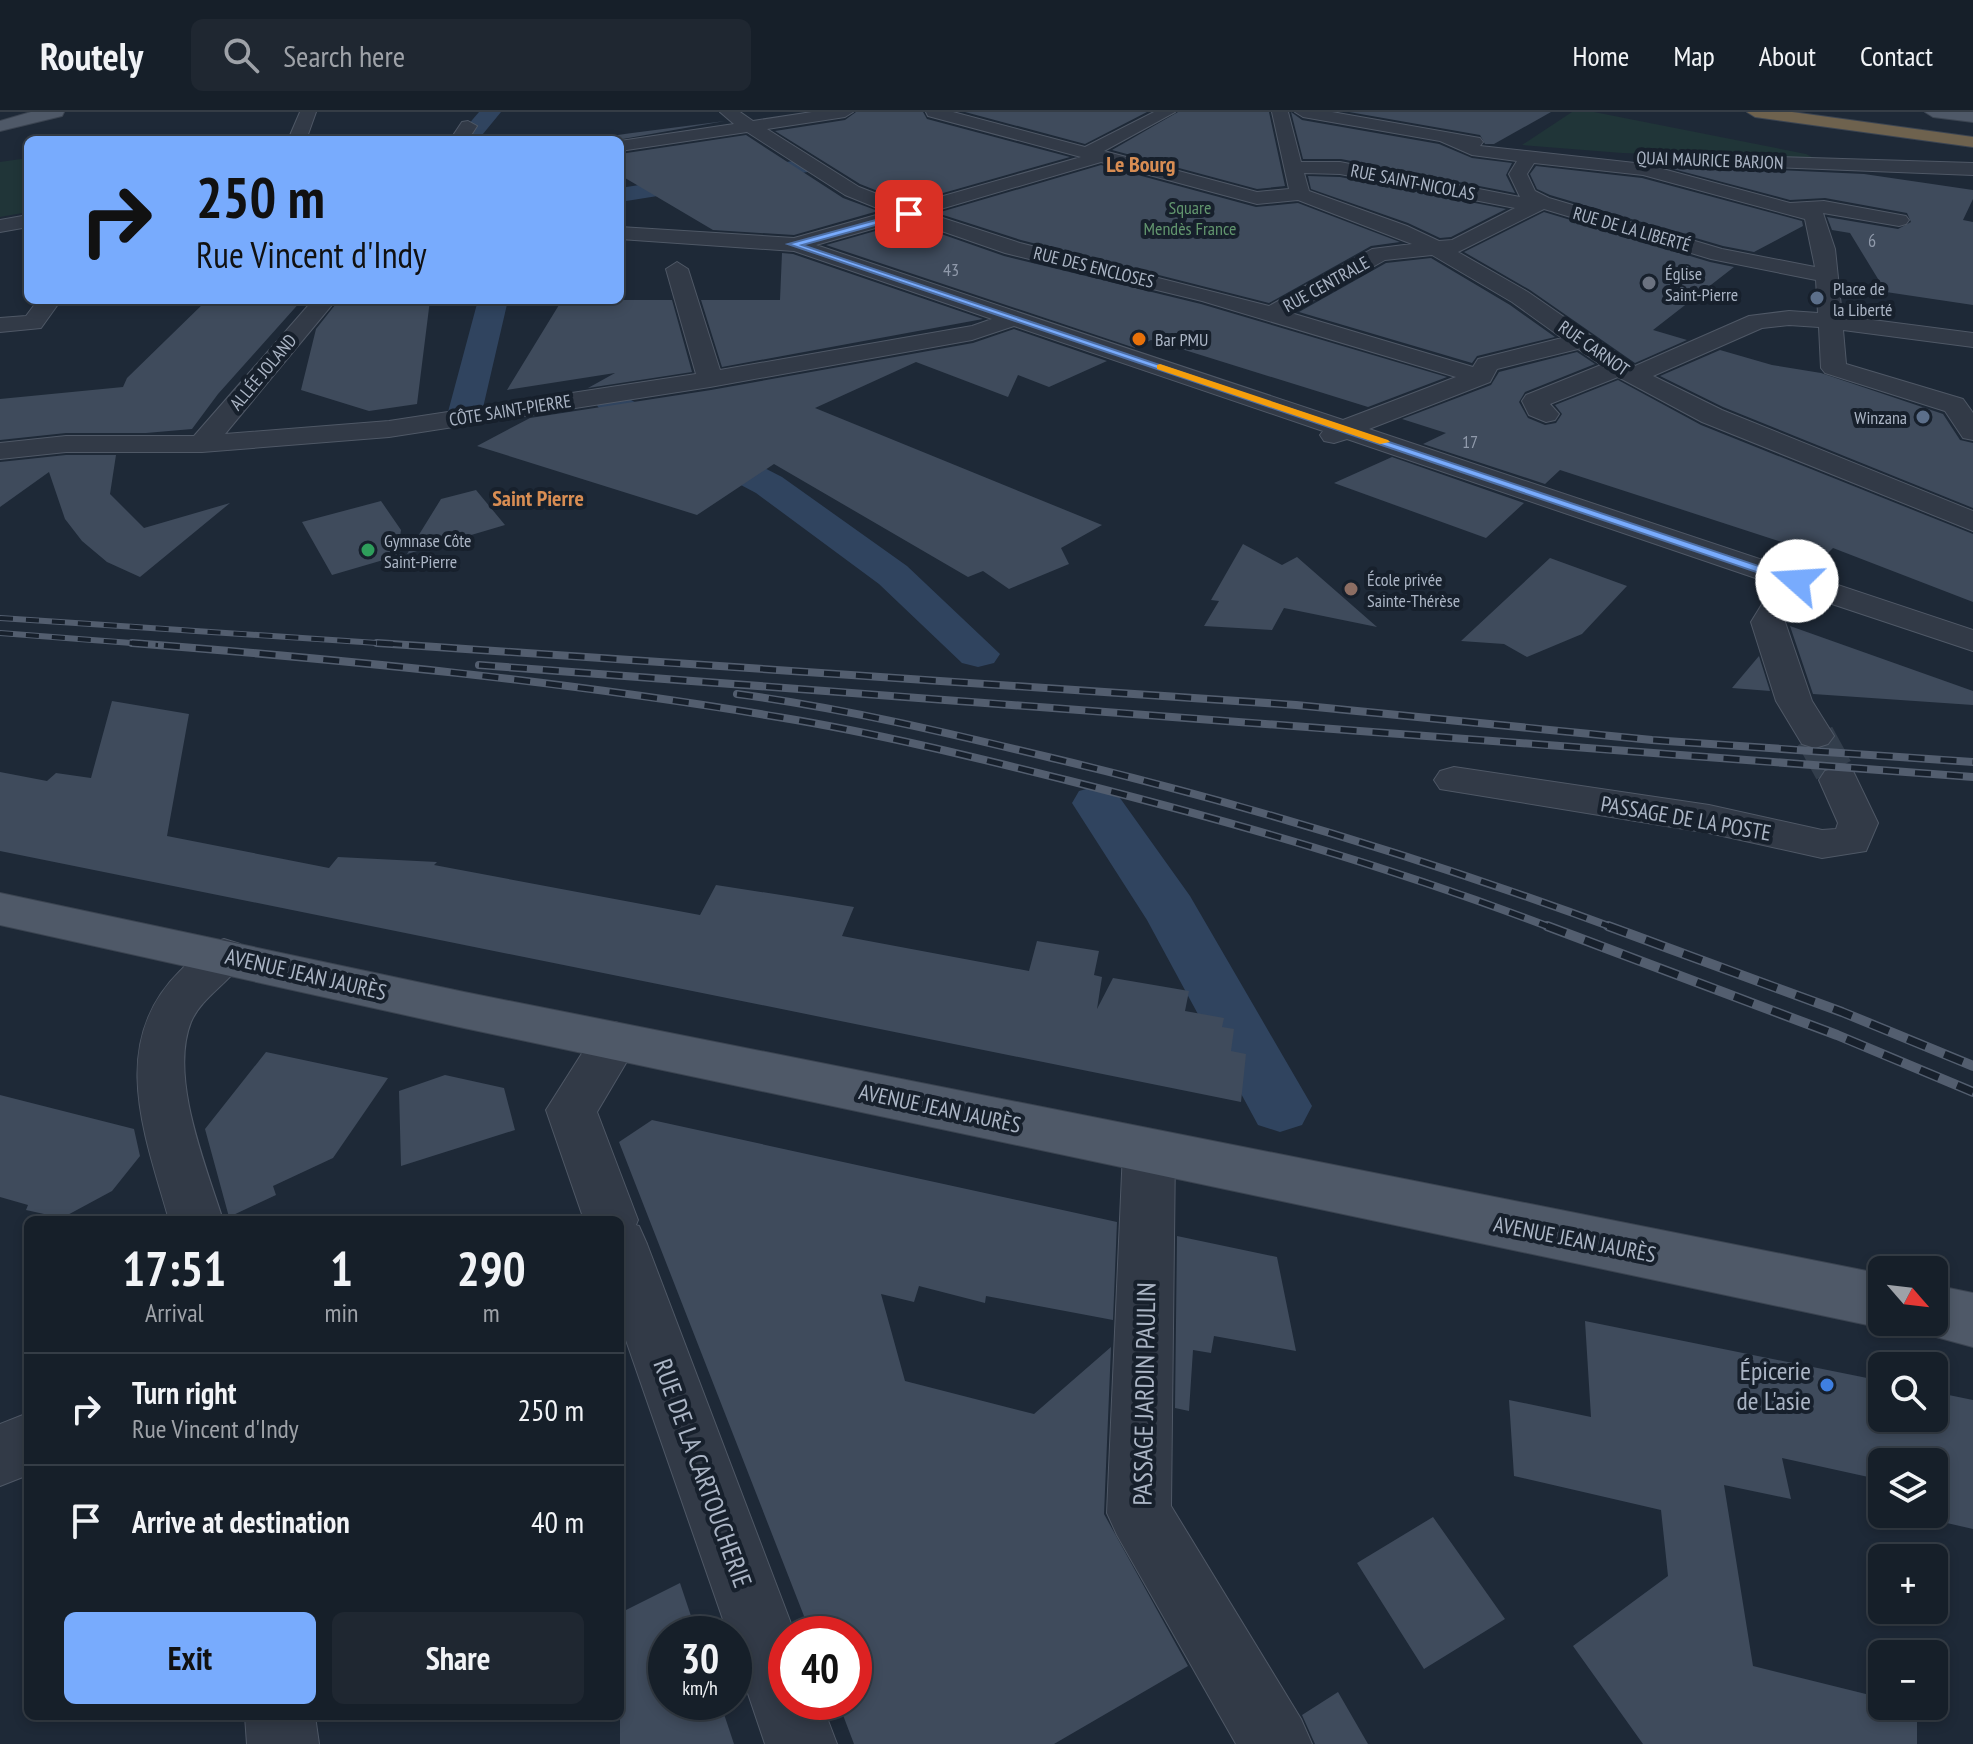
<!DOCTYPE html>
<meta charset="utf-8">
<style>
body{margin:0;font-family:"PT Sans Narrow",sans-serif;background:#1f2731;color:#f1f3f6;height:100vh;display:flex;flex-direction:column;font-size:30px;white-space:nowrap}
*{box-sizing:border-box;margin:0}
p{font-size:26px;color:#9ea2a8}
.icon{flex:none;width:44px;height:44px;fill:none;stroke:currentColor;stroke-width:2;stroke-linecap:round;stroke-linejoin:round}
.map{position:relative;flex:1;overflow:hidden}
.drawer{position:absolute;left:24px;top:1104px;width:600px;height:504px;display:flex;flex-direction:column;background:#161f29;border-radius:12px;box-shadow:0 4px 12px #0003,0 0 0 2px #353d46}
.drawer>*{flex:none}
.guide{position:absolute;left:24px;top:24px;width:600px;height:168px;border-radius:12px;box-shadow:0 4px 12px #0003,0 0 0 2px #353d46;background:#78abfd;color:#111;overflow:hidden}
.needle{width:52px;rotate:118deg}
.fabs{position:absolute;left:1868px;top:1144px;display:grid;gap:16px}
.fabs a{display:grid;place-items:center;width:80px;height:80px;border-radius:12px;background:#161f29;box-shadow:0 4px 12px #0003,0 0 0 2px #353d46;font-size:40px}
.speed{position:absolute;left:648px;top:1504px;display:flex;gap:16px;font-size:40px;font-weight:700;text-align:center}
.speed>*{display:grid;place-content:center;width:104px;height:104px;border-radius:50%;background:#161f29;box-shadow:0 4px 12px #0003,0 0 0 2px #353d46;line-height:1}
.speed small{font-size:20px;font-weight:400}
.speed .limit{border:12px solid #d22;background:#fff;color:#111}
.pin{position:absolute;display:grid;place-items:center;width:68px;height:68px;color:#fff;margin:-34px;border-radius:16px;box-shadow:0 4px 12px #0006}
.me{position:absolute;width:88px;margin:-44px;rotate:289deg;stroke-linejoin:round;filter:drop-shadow(0 0 6px #0008)}
.turn{display:flex;align-items:center;gap:28px;height:168px;padding:0 40px;font-size:36px}
.turn .icon{width:104px;height:104px;stroke-width:2.5}
.turn b{display:block;font-size:56px;line-height:68px}
.eta{display:flex;justify-content:space-evenly;align-items:center;height:136px;text-align:center}
.eta b{font-size:48px;font-weight:700;line-height:56px}
.cta{display:flex;gap:16px;margin-top:auto;padding:16px 40px}
.cta a{flex:1;height:92px;border-radius:12px;background:#78abfd;color:#111;font-size:32px;font-weight:700;line-height:92px;text-align:center}
.cta a+a{background:#1f2731;color:#f1f3f6}
ul{padding:0;list-style:none}
li{display:flex;align-items:center;gap:24px;height:112px;padding:0 40px;border-top:2px solid #353d46}
li div{flex:1}
li b{display:block;font-size:30px}
li em{font-style:normal}
header{display:flex;align-items:center;gap:48px;box-sizing:border-box;height:112px;padding:0 40px;background:#161f29;border-bottom:2px solid #353d46}
header strong{font-size:38px}
nav{display:flex;gap:44px;margin-inline-start:auto;font-size:28px}
.search{width:560px;height:72px;background:#1f2731;display:flex;align-items:center;gap:20px;box-sizing:border-box;padding:0 28px;border-radius:12px;color:#9ea2a8;font-size:30px}
.map>svg:first-child{display:block}
.green{fill:#203538}
.lines{fill:none;stroke-linecap:round;stroke-linejoin:round}
.canal{fill:#30445f;fill-rule:evenodd}
.building{fill:#3f4b5c}
.minor-tunnel{stroke:#333e4c;stroke-width:39;stroke-dasharray:39 19;stroke-linecap:butt}
.minor-casing{stroke:#4f5866;stroke-width:2}
.major-casing{stroke:#3b4451;stroke-width:2}
.highway-casing{stroke:#3c4552;stroke-width:2}
.minor{fill:#323a47;fill-rule:evenodd}
.major{fill:#4f5968;fill-rule:evenodd}
.highway{fill:#6e624e;fill-rule:evenodd}
.rail-far2-casing{stroke:#535e6f;stroke-width:6}
.rail-far1-casing{stroke:#535e6f;stroke-width:8}
.rail-casing{stroke:#535e6f;stroke-width:10}
.rail-far2{stroke:#17202c;stroke-width:4;stroke-dasharray:13;stroke-linecap:butt}
.rail-far1{stroke:#17202c;stroke-width:5;stroke-dasharray:16;stroke-linecap:butt}
.rail{stroke:#17202c;stroke-width:7;stroke-dasharray:20;stroke-linecap:butt}
.route{fill:#78abfd;stroke:#4e6fa4;stroke-width:2}
.slow{fill:#f59e0b}
.worship-dot{fill:#6b7280;stroke:#17202c;stroke-width:3}
.service-dot{fill:#5c6f8a;stroke:#17202c;stroke-width:3}
.food-dot{fill:#e8710a;stroke:#17202c;stroke-width:3}
.leisure-dot{fill:#2e9e5b;stroke:#17202c;stroke-width:3}
.education-dot{fill:#8d6e63;stroke:#17202c;stroke-width:3}
.shop-dot{fill:#3f7fe0;stroke:#17202c;stroke-width:3}
.labels{text-anchor:middle;dominant-baseline:central;stroke-width:8;stroke-linejoin:round;paint-order:stroke}
.far-street-label{font-size:18px;fill:#abb5c5;stroke:#17202c}
.far-park-label{font-size:18px;fill:#62966e;stroke:#17202c}
.number-label{font-size:18px;fill:#909aab}
.far-poi-label{font-size:18px;fill:#abb5c5;stroke:#17202c;text-anchor:start}
.far-quarter-label{font-size:22px;font-weight:bold;fill:#d88d53;stroke:#17202c}
.street-label{font-size:22px;fill:#abb5c5;stroke:#17202c}
.near-poi-label{font-size:26px;fill:#abb5c5;stroke:#17202c;text-anchor:end}
.near-street-label{font-size:26px;fill:#abb5c5;stroke:#17202c}
</style>
<header>
<strong>Routely</strong>
<div class="search"><svg class="icon" aria-label="search" viewBox="0 0 24 24"><circle cx="10" cy="10" r="6"/><path d="M15 15l6 6"/></svg>Search here</div>
<nav><a>Home</a><a>Map</a><a>About</a><a>Contact</a></nav>
</header>
<div class="map">
<svg width="1973" height="1632" viewBox="0 0 1973 1632">
<rect width="100%" height="100%" fill="#1e2937"/>
<path class="green" d="M1572,0H1594L1806,42L1818,48L1622,41L1522,33Z
M28,46V100L0,105V50Z"/>
<g class="lines">
<path class="canal" d="M479,0H501L478,28H455Z
M806,47L814,49L818,54L814,59L620,90V76Z
M478,188H508L482,300L477,307L465,310L453,307L448,300Z
M613,282L625,285L782,365L907,454L1000,542L994,551L978,555L962,551L879,472L756,381L601,299L596,292L601,285Z
M1097,674L1115,679L1190,784L1312,994L1302,1013L1280,1020L1258,1013L1147,808L1072,691L1079,679Z"/>
</g>
<path class="building" d="M856,0H923L927,7L1070,45L908,91L860,72L775,19L845,8Z
M965,0H1147L1085,32Z
M1178,0H1269L1285,74L1257,77L1112,38Z
M1291,0L1302,8L1439,32L1472,46L1512,51L1506,63L1515,81L1341,47H1303Z
M1349,0H1551L1494,32H1485L1480,23Z
M725,9L617,28H582L632,21Z
M746,23L843,86L878,99L794,123L713,118L620,63V42Z
M1654,52L1864,62L1973,78V87L1963,108L1973,110V193L1886,180L1850,121L1832,118L1827,105L1898,117L1911,110L1907,101L1825,86L1790,88Z
M1101,53L1256,95L1298,91L1400,130L1371,134L1269,191L1021,128L937,101Z
M1536,54L1642,66L1802,109L1803,114L1754,140L1723,134L1550,83L1537,77L1530,62Z
M1308,64L1340,65L1506,97L1451,125L1440,126L1408,111L1311,77Z
M1544,100L1710,150L1734,155L1653,218L1687,228L1635,251L1530,178L1464,140Z
M907,110L1004,144L1201,192L1447,265L1368,295L1159,230L1151,228L1135,236L826,133Z
M782,141L793,142L983,207L722,255L701,188H780Z
M1431,146L1510,193L1555,225L1477,244L1472,251L1299,200L1386,151Z
M302,188L218,282L192,317L146,321H66L0,328V287L123,275L127,266L206,189Z
M339,188H430L417,292L369,299L301,278L316,217Z
M562,188H672L692,260L588,276L615,261L507,278Z
M1014,217L1107,249L1049,275L1018,263L1008,285L916,250L815,296L1102,413L1061,436L1069,452L1009,477L983,459L968,465L774,352L697,403L477,334L530,306L711,278L973,231Z
M1720,238L1772,253L1821,261L1943,302L1960,328L1973,331V396L1723,295L1660,264Z
M1577,240L1595,252L1525,280L1519,290L1528,306L1545,313L1556,311L1562,302L1555,293L1618,268L1701,313L1973,422V490L1833,436L1825,444L1560,358L1545,372L1423,332L1446,321L1402,307L1491,273L1499,260Z
M66,343H116L110,382L144,416L230,391L140,465L107,450L82,429L65,407L49,360L0,395V350Z
M1392,345L1524,391L1486,426L1334,371Z
M476,378L505,413L407,442L441,387Z
M381,389L401,418L397,444L332,463L302,410Z
M1243,432L1282,453L1297,445L1377,515L1284,496L1272,518L1204,514L1219,489L1211,488Z
M1550,446L1627,474L1582,522L1527,545L1504,532L1461,529Z
M1790,514L1973,579V593L1813,582Z
M1759,544L1770,579L1732,576Z
M112,589L189,602L167,724L329,756L338,745L437,750L434,753L700,803L716,773L794,785L854,795L842,824L1029,859L1037,829L1099,839L1094,863L1102,865L1097,897L1113,866L1189,879L1185,899L1224,906L1222,915L1234,917L1231,939L1246,942L1241,990L0,739V660L47,669L56,661L91,666Z
M266,940L388,966L333,1046L273,1074L276,1083L229,1105L205,1017Z
M445,963L504,976L515,1018L401,1054L399,979Z
M0,983L134,1017L140,1044L112,1079L62,1106L26,1098L28,1093L0,1085Z
M652,1008L1117,1110L1113,1208L986,1184L985,1191L919,1174L914,1190L881,1182L905,1269L1034,1302L1111,1235L1104,1402L1188,1554L1054,1632H854L838,1590H854V1522H811L619,1030Z
M1177,1124L1277,1145L1296,1239L1214,1224L1211,1241L1193,1238L1189,1299L1175,1296Z
M1585,1209L1882,1269V1306H1934V1280L1973,1288V1417L1925,1406L1924,1402H1934V1350H1882V1368L1782,1346L1791,1387L1724,1373L1753,1554L1882,1586V1594H1917V1632H1643L1573,1534L1668,1464L1661,1398L1514,1364L1509,1288L1591,1305Z
M1433,1405L1505,1507L1424,1557L1357,1451Z
M680,1471L697,1522H666V1590H720L734,1632H620V1501Z
M1338,1580L1368,1632H1315L1302,1603Z"/>
<g class="lines">
<path class="minor-tunnel" d="M1815,624L1839,668"/>
<g class="minor-casing">
<path id="minor" d="M300,0H316L306,28H288Z
M720,0H740L753,9L812,0H853L845,5L767,17L859,75L908,94L1081,45L928,4L926,0H953L1085,35L1154,0H1175L1104,39L1257,80L1289,77L1272,0H1288L1301,50H1340L1520,85L1509,62L1517,49L1472,43L1440,29L1303,5L1295,0H1332L1474,25L1480,26L1483,30L1480,34L1644,52L1790,91L1824,89L1906,104L1909,108L1906,112L1899,114L1823,101L1835,137L1842,204L1973,221V235L1843,218L1846,252L1963,287L1973,301V328L1963,326L1945,299L1825,261L1821,256L1819,215L1789,213L1762,216L1653,264L1722,298L1973,399V419L1702,310L1618,265L1550,292L1559,302L1555,308L1546,310L1529,303L1522,289L1526,283L1601,253L1578,237L1497,257L1490,270L1369,317L1973,518V539L1799,481L1785,510L1812,589L1834,624L1828,632L1815,636L1802,632L1776,589L1751,510L1772,476L1779,474L1347,327L1334,331L1324,329L1320,323L1323,319L1014,214L972,228L710,275L389,325L202,340H66L0,347V331L66,324H194L313,188H336L225,322L389,309L696,262L666,157L677,150L688,157L720,258L972,214L992,207L794,139L620,127V115L794,126L887,100L845,83L747,20L620,39V29L734,12ZM1101,50L1257,92L1298,88L1412,132L1372,137L1269,194L1020,131L927,101ZM1534,51L1643,63L1805,107L1815,155L1722,137L1549,86L1535,79L1527,62ZM1304,61L1340,62L1515,96L1452,128L1439,129L1407,114L1309,79ZM1544,97L1711,147L1816,168L1818,201L1789,199L1749,204L1635,254L1528,180L1458,140ZM907,107L1005,141L1202,189L1456,265L1343,308L816,133ZM1432,143L1512,190L1562,226L1478,247L1473,255L1291,201L1385,148Z
M468,9L477,14L468,28H450L462,10Z
M1678,42L1973,51V63L1672,51L1669,47Z
M28,103V115L0,120V108Z
M38,188H61L41,216L0,220V206L26,204Z
M1454,655L1709,693L1822,718L1836,717L1838,711L1819,668L1825,659L1839,655L1853,659L1878,711L1866,739L1822,746L1709,721L1440,677L1434,668L1440,659Z
M224,827L240,832L246,844C233,869 202,884 191,910C169,965 206,1054 223,1108H169C145,1023 107,931 180,859C194,845 205,833 224,827Z
M615,910L632,916L639,929L597,1000L638,1108L636,1113L639,1114L647,1132L795,1522H786V1590H821L837,1632H765L734,1540V1522H728L620,1211V1108H584L546,998L598,916Z
M1149,1017L1167,1023L1175,1039L1171,1394L1301,1607L1312,1632H1236L1117,1423L1107,1401L1123,1039L1131,1023Z
M28,1301V1363L0,1374V1312Z
M245,1604H315L319,1632H247Z"/>
</g>
<g class="major-casing">
<path id="major" d="M31,0H64L62,4L0,19V9Z
M1925,0H1973V10L1933,5Z
M0,781L464,880L1882,1162V1210H1896L1882,1216L464,916L0,813Z
M1934,1173L1973,1181V1235L1914,1219L1910,1210H1934Z"/>
</g>
<g class="highway-casing">
<path id="highway" d="M1747,0H1792L1973,25V35L1755,5Z"/>
</g>
<use href="#minor" class="minor"/>
<use href="#major" class="major"/>
<use href="#highway" class="highway"/>
<g class="rail-far2-casing">
<path id="rail-far2" d="M0,506L407,533
M0,521L158,533"/>
</g>
<g class="rail-far1-casing">
<path id="rail-far1" d="M132,531C348,548 564,569 778,605C876,621 974,645 1070,669C1233,710 1395,756 1552,816
M377,531L1296,593L1652,628L1973,650
M479,553L1973,665
M737,582C843,596 948,621 1052,646C1242,691 1429,748 1614,816"/>
</g>
<g class="rail-casing">
<path id="rail" d="M1547,814L1837,923L1973,980
M1608,814L1842,900L1973,954"/>
</g>
<use href="#rail-far2" class="rail-far2"/>
<use href="#rail-far1" class="rail-far1"/>
<use href="#rail" class="rail"/>
</g>
<path class="route" d="M909,99L912,103L802,133L1803,469L1792,472L788,132Z"/>
<path class="slow" d="M1160,252L1388,328L1390,330L1380,332L1157,257V253Z"/>
<circle class="worship-dot" cx="1649" cy="171" r="8"/>
<g class="service-dot">
<circle cx="1817" cy="186" r="8"/>
<circle cx="1923" cy="305" r="8"/>
</g>
<circle class="food-dot" cx="1139" cy="227" r="8"/>
<circle class="leisure-dot" cx="368" cy="438" r="8"/>
<circle class="education-dot" cx="1351" cy="477" r="8"/>
<circle class="shop-dot" cx="1827" cy="1273" r="8"/>
<g class="labels">
<g class="far-street-label">
<text transform="translate(1710 48) rotate(2)">QUAI MAURICE BARJON</text>
<text transform="translate(1413 70) rotate(11)">RUE SAINT-NICOLAS</text>
<text transform="translate(1632 117) rotate(16)">RUE DE LA LIBERTÉ</text>
<text transform="translate(1094 155) rotate(14)">RUE DES ENCLOSES</text>
<text transform="translate(1326 172) rotate(-29)">RUE CENTRALE</text>
<text transform="translate(1594 236) rotate(35)">RUE CARNOT</text>
<text transform="translate(263 260) rotate(-50)">ALLÉE JOLAND</text>
<text transform="translate(510 298) rotate(-9)">CÔTE SAINT-PIERRE</text>
</g>
<g class="far-park-label">
<text x="1190" y="95">Square<tspan x="1190" dy="21">Mendès France</tspan></text>
</g>
<g class="number-label">
<text x="1872" y="128">6</text>
<text x="951" y="157">43</text>
<text x="1470" y="329">17</text>
</g>
<g class="far-poi-label">
<text x="1665" y="161">Église<tspan x="1665" dy="21">Saint-Pierre</tspan></text>
<text x="1833" y="176">Place de<tspan x="1833" dy="21">la Liberté</tspan></text>
<text x="1155" y="227">Bar PMU</text>
<text x="1907" y="305" text-anchor="end">Winzana</text>
<text x="384" y="428">Gymnase Côte<tspan x="384" dy="21">Saint-Pierre</tspan></text>
<text x="1367" y="467">École privée<tspan x="1367" dy="21">Sainte-Thérèse</tspan></text>
</g>
<g class="far-quarter-label">
<text x="1141" y="52">Le Bourg</text>
<text x="538" y="386">Saint Pierre</text>
</g>
<g class="street-label">
<text transform="translate(1686 706) rotate(10)">PASSAGE DE LA POSTE</text>
<text transform="translate(306 862) rotate(13)">AVENUE JEAN JAURÈS</text>
<text transform="translate(940 996) rotate(12)">AVENUE JEAN JAURÈS</text>
<text transform="translate(1575 1127) rotate(11)">AVENUE JEAN JAURÈS</text>
</g>
<g class="near-poi-label">
<text x="1811" y="1258">Épicerie<tspan x="1811" dy="30">de L'asie</tspan></text>
</g>
<g class="near-street-label">
<text transform="translate(1144 1282) rotate(-89)">PASSAGE JARDIN PAULIN</text>
<text transform="translate(703 1361) rotate(70)">RUE DE LA CARTOUCHERIE</text>
</g>
</g>
</svg>
<div class="fabs">
<a><svg class="needle" viewBox="-14 -14 28 28"><path d="M0-13l5 13h-10z" fill="#e53935"/><path d="M0 13l5-13h-10z" fill="#9ea2a8"/></svg></a>
<a><svg class="icon" aria-label="search" viewBox="0 0 24 24"><circle cx="10" cy="10" r="6"/><path d="M15 15l6 6"/></svg></a>
<a><svg class="icon" aria-label="layers" viewBox="0 0 24 24"><path d="M12 4l9 5-9 5-9-5zM3 14l9 5 9-5"/></svg></a>
<a>+</a>
<a>−</a>
</div>
<div class="speed"><div>30<small>km/h</small></div><div class="limit">40</div></div>
<div class="pin" style="left:909px;top:102px;background:#d93025"><svg class="icon" aria-label="arrive" viewBox="0 0 24 24"><path d="M6 21V4h12l-3 4 3 4H6"/></svg></div>
<svg class="me" style="left:1797px;top:469px" viewBox="-20 -20 40 40"><circle r="19" fill="#fff"/><path d="M0-13L10 11 0 6-10 11z" fill="#78abfd"/></svg>
<div class="guide">
<div class="turn"><svg class="icon" aria-label="right" viewBox="0 0 24 24"><path d="M7 20v-9h11M14 6l5 5-5 5"/></svg><div><b>250 m</b>Rue Vincent d'Indy</div></div>
</div>
<section class="drawer">
<div class="eta">
<div><b>17:51</b><p>Arrival</p></div>
<div><b>1</b><p>min</p></div>
<div><b>290</b><p>m</p></div>
</div>
<ul>
<li><svg class="icon" aria-label="right" viewBox="0 0 24 24"><path d="M7 20v-9h11M14 6l5 5-5 5"/></svg><div><b>Turn right</b><p>Rue Vincent d'Indy</p></div><em>250 m</em></li>
<li><svg class="icon" aria-label="arrive" viewBox="0 0 24 24"><path d="M6 21V4h12l-3 4 3 4H6"/></svg><div><b>Arrive at destination</b></div><em>40 m</em></li>
</ul>
<div class="cta"><a>Exit</a><a>Share</a></div>
</section>
</div>
